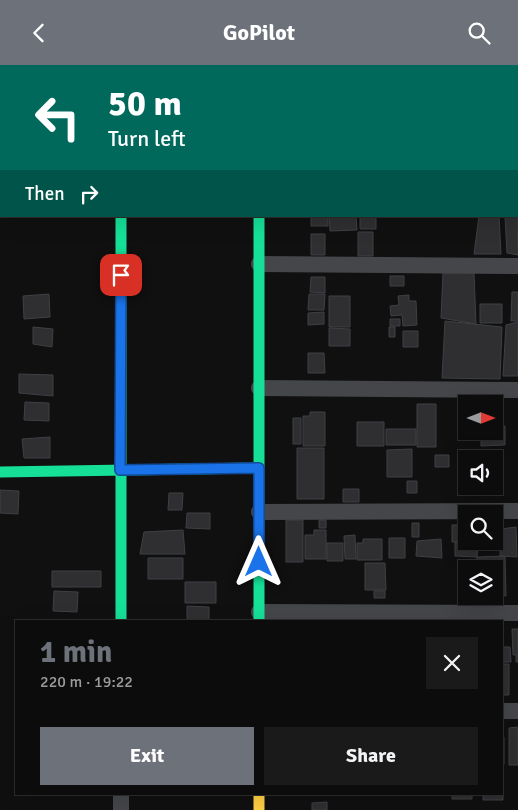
<!DOCTYPE html>
<meta charset="utf-8">
<style>
body{margin:0;font-family:Signika,sans-serif;background:#1a1a1a;color:#f1f3f6;height:100vh;display:flex;flex-direction:column;font-size:19px;white-space:nowrap}
*{box-sizing:border-box;margin:0}
p{font-size:16px;color:#9a9b9d}
.icon{flex:none;width:28px;height:28px;fill:none;stroke:currentColor;stroke-width:2;stroke-linecap:round;stroke-linejoin:round}
.map{position:relative;flex:1;overflow:hidden}
.details{position:absolute;left:15px;top:555px;width:488px;height:175px;display:flex;flex-direction:column;background:#0c0c0c;border-radius:0px;box-shadow:0 5px 20px #0002,0 0 0 1px #2c2c2d}
.details>*{flex:none}
.top-card{position:absolute;left:0px;top:0px;width:519px;height:152px;box-shadow:0 5px 20px #0002,0 0 0 1px #2c2c2d;background:#00695c;color:#fff;overflow:hidden}
.needle{width:32px;rotate:90deg}
.controls{position:absolute;left:458px;top:330px;display:grid;gap:10px}
.controls a{display:grid;place-items:center;width:45px;height:45px;border-radius:0px;background:#0c0c0c;box-shadow:0 5px 20px #0002,0 0 0 1px #2c2c2d;font-size:25px}
.pin{position:absolute;display:grid;place-items:center;width:42px;height:42px;color:#fff;margin:-21px;border-radius:10px;box-shadow:0 2px 8px #0006}
.me{position:absolute;width:55px;margin:-28px;rotate:0deg;stroke-linejoin:round;filter:drop-shadow(0 0 4px #0008)}
.turn{display:flex;align-items:center;gap:18px;height:105px;padding:0 25px;font-size:22px}
.turn .icon{width:65px;height:65px;stroke-width:2.5}
.turn b{display:block;font-size:35px;line-height:42px}
.then{display:flex;align-items:center;height:48px;padding:0 25px;background:#0003;gap:10px;font-size:19px}
.round{display:grid;place-items:center;flex:none;width:52px;height:52px;border-radius:0px;background:#1a1a1a}
.headline{display:flex;align-items:center;justify-content:space-between;height:85px;padding:0 25px}
h1{font-size:30px;font-weight:700;line-height:38px;color:#6d727a}
.cta{display:flex;gap:10px;margin-top:auto;padding:10px 25px}
.cta a{flex:1;height:58px;border-radius:0px;background:#6d727a;color:#fff;font-size:20px;font-weight:700;line-height:58px;text-align:center}
.cta a+a{background:#1a1a1a;color:#f1f3f6}
header{display:flex;justify-content:space-between;align-items:center;height:65px;padding:0 25px;background:#6d727a;color:#fff;font-size:22px;font-weight:700}
.map>svg:first-child{display:block}
.building{fill:#2f2f31;stroke:#3e4044}
.lines{fill:none;stroke-linecap:round;stroke-linejoin:round}
.street{stroke:#444649;stroke-width:16}
.fast{stroke:#16e098;stroke-width:11}
.slow{stroke:#ffcf43;stroke-width:11}
.route-casing{stroke:#114b97;stroke-width:12}
.route{stroke:#1a73e8;stroke-width:9}
</style>
<header><svg class="icon" aria-label="back" viewBox="0 0 24 24"><path d="M15 5l-7 7 7 7"/></svg>GoPilot<svg class="icon" aria-label="search" viewBox="0 0 24 24"><circle cx="10" cy="10" r="6"/><path d="M15 15l6 6"/></svg></header>
<div class="map">
<svg width="518" height="745" viewBox="0 0 518 745">
<rect width="100%" height="100%" fill="#101010"/>
<path class="building" d="M518,145V190L507,188L505,151H518Z
M311,151H328V161H311Z
M329,151H356L357,165L330,166Z
M360,151H376V164H360Z
M479,151H499L501,189H474Z
M358,167H373V191H358Z
M311,169H325V190H311Z
M443,208H474L476,259L441,253Z
M390,211H404V221H390Z
M311,212H325V228L310,227Z
M512,227H518V256H511Z
M49,229L50,252L24,254L23,231Z
M309,229H325L324,245H308Z
M409,230V236H416L417,260L403,261L402,250L391,251L390,241L399,240L398,231Z
M329,231H350V262H329Z
M480,239H502V258H480Z
M324,247V259L308,260V248Z
M390,254H400V261H390Z
M445,256L502,262L500,314L442,313Z
M518,257V311H503L506,260Z
M33,262L53,264L52,282L33,279Z
M389,262H395V272H389Z
M329,263L350,264V281H329Z
M403,266H418V282H403Z
M308,288H324L325,308H308Z
M19,309L53,310V331L19,328Z
M25,337L49,338V356L24,355Z
M417,339H436V382H417Z
M310,347H325V381H303V351H310Z
M293,353H301V379H293Z
M357,357H384V381H357Z
M494,361H505V380L481,381V366H494Z
M386,364H416V380H386Z
M50,372V393H24L22,374Z
M297,383H324V434H297Z
M412,384V412H387V385Z
M459,385H479V394H466V404H459Z
M435,390H449V402H435Z
M407,416H417V428H407Z
M343,424H359V437H343Z
M0,425L19,426L18,449L0,448Z
M169,428H183L182,445H168Z
M187,448H210V464L186,463Z
M286,455H303V497H286Z
M319,455H326V463H319Z
M412,458H419V472H412Z
M452,460H458V477H452Z
M516,462L517,492L500,491L501,464Z
M460,464H466V476H478L477,492L455,491V477H459Z
M183,465L185,489H140L144,467Z
M314,465H326V494H305V470H314Z
M355,470L356,494H345L344,471Z
M389,473H405V493H389Z
M363,474H382V495H357V478H363Z
M441,474L442,493L416,491L417,476Z
M327,478H343V496H327Z
M505,491L506,531L494,530V504H476L477,492Z
M148,493H183V514H148Z
M365,498H385L386,525H365Z
M52,506H101V522H52Z
M185,517H216V538H185Z
M54,526L78,527L77,547L53,546Z
M374,526H385V533H374Z
M187,541L209,542V556H187Z
M512,564H518V597H516V590H513Z
M501,582H510L511,597H501Z
M501,599H509V630H501Z
M518,662V700H509V663Z
M504,672V699H501V673Z
M501,707H503V735H483V729H501Z
M452,729H472V734H452Z
M327,737V745H312V738Z"/>
<g class="lines">
<path class="street" d="M121,0V1
M419,0V1
M0,52H1
M259,199L518,201
M259,323L518,325
M259,447L518,446
M259,547L518,548
M501,646H518
M121,729V745"/>
<path class="fast" d="M259,0V1
M121,151V556
M259,151V556
M0,407L259,403"/>
<path class="slow" d="M259,729V745"/>
</g>
<g class="lines">
<g class="route-casing">
<path id="route" d="M121,210L120,405L259,403V497"/>
</g>
<use href="#route" class="route"/>
</g>
</svg>
<div class="controls">
<a><svg class="needle" viewBox="-14 -14 28 28"><path d="M0-13l5 13h-10z" fill="#e53935"/><path d="M0 13l5-13h-10z" fill="#9a9b9d"/></svg></a>
<a><svg class="icon" aria-label="sound" viewBox="0 0 24 24"><path d="M4 9h4l5-4v14l-5-4H4zM17 9q2 3 0 6"/></svg></a>
<a><svg class="icon" aria-label="search" viewBox="0 0 24 24"><circle cx="10" cy="10" r="6"/><path d="M15 15l6 6"/></svg></a>
<a><svg class="icon" aria-label="layers" viewBox="0 0 24 24"><path d="M12 4l9 5-9 5-9-5zM3 14l9 5 9-5"/></svg></a>
</div>
<div class="pin" style="left:121px;top:210px;background:#d93025"><svg class="icon" aria-label="arrive" viewBox="0 0 24 24"><path d="M6 21V4h12l-3 4 3 4H6"/></svg></div>
<svg class="me" style="left:259px;top:497px" viewBox="-20 -20 40 40"><path d="M0-17L14 15 0 8-14 15z" fill="#1a73e8" stroke="#fff" stroke-width="4"/></svg>
<div class="top-card">
<div class="turn"><svg class="icon" aria-label="left" viewBox="0 0 24 24"><path d="M17 20v-9H6M10 6l-5 5 5 5"/></svg><div><b>50 m</b>Turn left</div></div>
<div class="then">Then<svg class="icon" aria-label="right" viewBox="0 0 24 24"><path d="M7 20v-9h11M14 6l5 5-5 5"/></svg></div>
</div>
<section class="details">
<div class="headline"><div><h1>1 min</h1><p>220 m · 19:22</p></div><a class="round"><svg class="icon" aria-label="close" viewBox="0 0 24 24"><path d="M6 6l12 12M18 6L6 18"/></svg></a></div>
<div class="cta"><a>Exit</a><a>Share</a></div>
</section>
</div>
